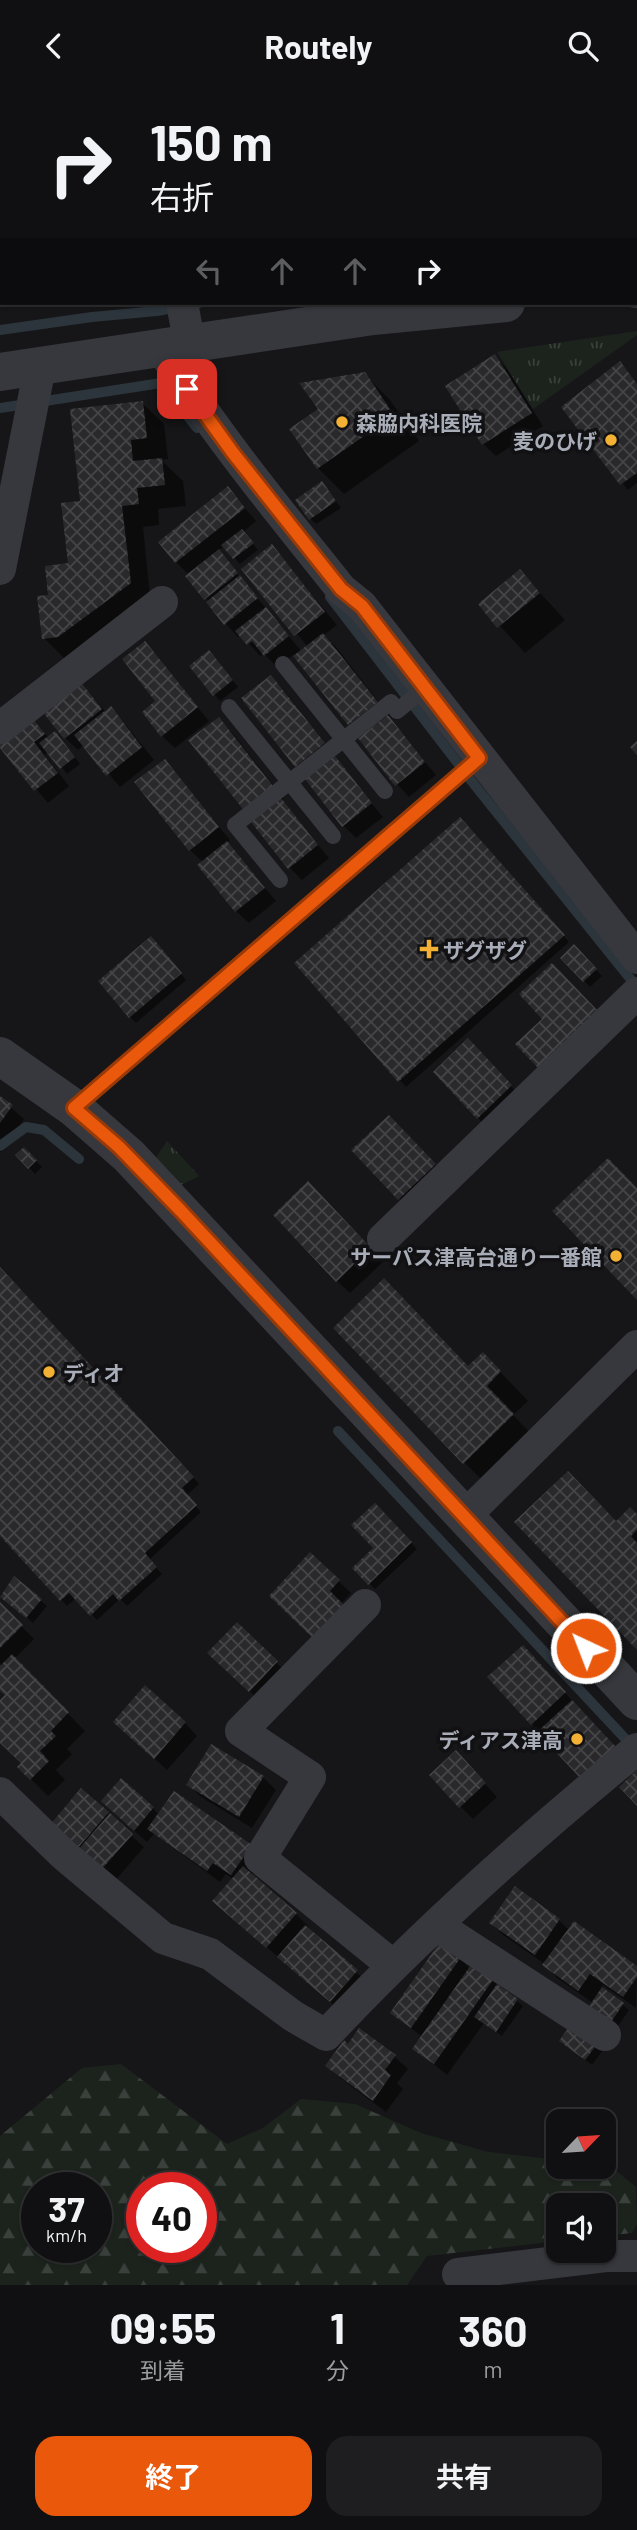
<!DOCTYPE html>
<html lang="ja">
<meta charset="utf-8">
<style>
body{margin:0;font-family:Barlow,"Noto Sans JP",sans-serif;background:#1e1e20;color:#f1f3f6;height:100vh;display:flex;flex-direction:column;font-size:26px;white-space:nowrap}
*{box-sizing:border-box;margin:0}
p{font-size:23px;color:#9c9d9f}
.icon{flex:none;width:38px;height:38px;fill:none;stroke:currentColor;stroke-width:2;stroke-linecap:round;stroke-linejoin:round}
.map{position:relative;height:2194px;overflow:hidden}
.drawer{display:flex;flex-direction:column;background:#101012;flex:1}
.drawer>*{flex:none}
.banner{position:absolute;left:0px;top:0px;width:637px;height:214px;box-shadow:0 2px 5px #0004,0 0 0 2px #303032;background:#101012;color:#f1f3f6;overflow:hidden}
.needle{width:46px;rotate:65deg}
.buttons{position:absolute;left:546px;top:2018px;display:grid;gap:14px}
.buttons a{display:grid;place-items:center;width:70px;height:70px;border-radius:14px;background:#101012;box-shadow:0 2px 5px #0004,0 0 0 2px #303032;font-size:35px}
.speed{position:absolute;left:21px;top:2081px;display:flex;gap:14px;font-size:35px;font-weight:700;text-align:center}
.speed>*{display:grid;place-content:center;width:91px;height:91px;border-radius:50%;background:#101012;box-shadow:0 2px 5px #0004,0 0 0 2px #303032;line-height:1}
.speed small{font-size:18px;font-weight:400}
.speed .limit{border:10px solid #d22;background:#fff;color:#111}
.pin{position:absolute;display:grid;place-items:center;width:60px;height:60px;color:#fff;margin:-30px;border-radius:14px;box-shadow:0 4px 10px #0006}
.me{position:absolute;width:77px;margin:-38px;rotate:317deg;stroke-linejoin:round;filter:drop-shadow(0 0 5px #0008)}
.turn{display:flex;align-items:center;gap:24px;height:147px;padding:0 35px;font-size:32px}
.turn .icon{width:91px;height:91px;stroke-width:2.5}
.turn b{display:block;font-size:49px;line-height:60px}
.lanes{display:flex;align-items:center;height:66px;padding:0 35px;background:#0003;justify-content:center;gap:35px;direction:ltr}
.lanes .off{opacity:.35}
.eta{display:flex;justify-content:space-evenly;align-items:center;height:119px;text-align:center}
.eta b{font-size:42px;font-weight:700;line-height:49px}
.primary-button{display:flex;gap:14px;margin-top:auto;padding:14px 35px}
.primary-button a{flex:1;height:80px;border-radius:21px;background:#ea580c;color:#fff;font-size:28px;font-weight:700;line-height:80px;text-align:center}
.primary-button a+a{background:#1e1e20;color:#f1f3f6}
header{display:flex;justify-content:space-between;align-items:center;height:91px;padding:0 35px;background:#101012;font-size:32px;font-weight:700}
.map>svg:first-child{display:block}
.grass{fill:url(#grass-tufts)}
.forest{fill:url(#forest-firs);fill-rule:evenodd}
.shadow{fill:#0007}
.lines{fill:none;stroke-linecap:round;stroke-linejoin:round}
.stream{stroke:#2c353c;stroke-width:10}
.building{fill:url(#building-cross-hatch)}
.service{stroke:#37383d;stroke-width:16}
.minor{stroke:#37383d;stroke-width:32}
.tertiary{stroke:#37383d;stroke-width:38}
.route-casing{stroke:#983908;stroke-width:18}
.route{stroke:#ea580c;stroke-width:12}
.poi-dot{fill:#f2b134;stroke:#111113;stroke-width:2.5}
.labels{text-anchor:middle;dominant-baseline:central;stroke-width:7;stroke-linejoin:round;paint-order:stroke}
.poi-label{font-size:21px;font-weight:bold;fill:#a8adb8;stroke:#111113;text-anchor:start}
</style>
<header><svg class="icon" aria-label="back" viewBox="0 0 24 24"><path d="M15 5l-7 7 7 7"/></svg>Routely<svg class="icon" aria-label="search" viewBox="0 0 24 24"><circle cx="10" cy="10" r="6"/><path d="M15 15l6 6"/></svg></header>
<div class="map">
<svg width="637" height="2194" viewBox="0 0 637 2194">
<defs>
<pattern id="grass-tufts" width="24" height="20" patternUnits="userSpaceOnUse" patternTransform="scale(1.75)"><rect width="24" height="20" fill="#1c231d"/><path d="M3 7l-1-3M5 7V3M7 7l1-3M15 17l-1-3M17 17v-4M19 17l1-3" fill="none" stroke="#3a403c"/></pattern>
<pattern id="forest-firs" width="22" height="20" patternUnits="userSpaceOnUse" patternTransform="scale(1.75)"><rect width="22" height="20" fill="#1c231d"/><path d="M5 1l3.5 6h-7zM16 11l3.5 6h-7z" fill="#3a403c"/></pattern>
<pattern id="building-cross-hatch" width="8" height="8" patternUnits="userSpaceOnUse" patternTransform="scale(1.75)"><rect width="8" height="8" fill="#29292c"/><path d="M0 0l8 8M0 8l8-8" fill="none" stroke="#454548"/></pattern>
</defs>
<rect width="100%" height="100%" fill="#161618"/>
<path class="grass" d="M637,240V244L533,318L497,261Z
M167,1050L199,1085L181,1094L155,1068Z"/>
<path class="forest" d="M121,1973L227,2053L263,2037L301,2008L355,2013L421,2042L488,2061L558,2069V2076L610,2075L636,2096L637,2133L632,2142L604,2145V2114H558V2150L427,2165L407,2194H0V2045L82,1977ZM37,2096H96V2156H37ZM142,2096H201V2156H142Z"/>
<path class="shadow" d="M19,0H90L92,1L21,2Z
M144,0H255L257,2H145Z
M319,0H372L374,2H321Z
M436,0H487L488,2H434Z
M582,0H637V64L635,65V2Z
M637,92V141L635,139Z
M495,265L507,278L543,335L496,365L483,353Z
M364,283L390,309L419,350L344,403L318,377L320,318Z
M637,294V392L628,399L563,316Z
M142,312L164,333L168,368L161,369L183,390L186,415L158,418L159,434L143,436L151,514L65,568L44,547L50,506L69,474L82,411Z
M322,392L341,417L316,433L310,427Z
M228,397L256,430L243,441L258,459L240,473L224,455L218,460L302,561L308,556L243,478L272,456L337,534L324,544L336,556L389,624L387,625L436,684L409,706L397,693L362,646L349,633L294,563L278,577L264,563L260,565L241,544L238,546L226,533L189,484L176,471Z
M520,480L565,529L525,562L480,513Z
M145,552L209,630L175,657L162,645Z
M215,567L238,596L220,610L191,575Z
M271,586L283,598L336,666L334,667L383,726L356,747L344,735L307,689L309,687L244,608Z
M80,592L106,621L110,618L123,630L154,669L120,696L84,654L78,659L65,647Z
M218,628L231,640L284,708L281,710L329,767L302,789L290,777Z
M32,629L49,647L61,648L80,673L67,683L49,661L45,664L69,695L48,712L0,655Z
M164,670L230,749L227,752L276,810L249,832L236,820L203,771L190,759Z
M466,734L569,851L406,996L297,872Z
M157,854L186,889L136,932L130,926Z
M574,856L602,885L590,896L562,867Z
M480,962L523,1008L490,1039L478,1027Z
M0,1007L24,1028L0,1062Z
M402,1038L447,1086L412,1120L399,1107Z
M24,1058L42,1076L35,1083L18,1064Z
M321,1105L383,1171L350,1202L337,1190Z
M0,1178L199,1393L186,1405L201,1421L149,1469L162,1483L127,1515L120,1508L97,1529L76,1507L67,1515L0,1443Z
M483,1263L528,1310L513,1324L541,1353L492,1399L464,1371L468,1277Z
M375,1414L417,1458L375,1498L355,1477L375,1457Z
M637,1425V1556L616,1432Z
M310,1463L351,1502L341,1513L330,1562Z
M14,1488L47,1515L33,1532L1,1504Z
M0,1514L34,1548L14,1568L85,1640L67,1658L72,1663L56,1679L65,1689L48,1705L19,1676L23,1672L0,1649V1611L7,1604L0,1597V1577L2,1575L0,1572Z
M237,1533L289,1584L262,1612L222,1574Z
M535,1569L577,1615L540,1641L532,1633Z
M185,1632L197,1645L167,1679L128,1643Z
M212,1655L263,1686L276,1699L252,1737L201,1706L188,1693Z
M468,1674L497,1706L473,1728L460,1715Z
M82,1700L144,1756L114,1791L63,1747Z
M153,1717L159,1724L263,1768L252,1785L296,1823L308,1835L307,1837L369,1893L344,1923L227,1822L233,1788L226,1783L220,1791L154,1743L147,1751L115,1723Z
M559,1829L569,1839L637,1877L636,1917L603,1894L601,1897L629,1919L614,1941L593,1912L557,1887L545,1873L503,1844L491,1832Z
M460,1867L470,1878L494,1888L506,1901L523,1915L502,1945L484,1932L447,1984L414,1957L422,1946L393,1922Z
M572,1935L603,1959L592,1974L561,1950Z
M360,1940L395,1966L408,1978L397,1992L403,1998L386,2021L340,1987L327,1975L348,1955Z"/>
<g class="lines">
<path class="stream" d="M0,120L2,119
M0,239L92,226L157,220L199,212
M0,317L161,292L197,337
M330,506L477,697L637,896
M0,1055L26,1036L44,1039L79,1068
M338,1340L634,1657"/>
</g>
<path class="building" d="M495,263L532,322L482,354L445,295Z
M620,270L637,293V382L620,394L561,316Z
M365,281L394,324L317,378L289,338L318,318L299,292Z
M143,310L147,347L131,349L133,370L162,367L165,394L137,397L139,413L122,415L131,492L58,546L42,548L37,505L48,504L45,475L68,472L61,412L80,410L70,318Z
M322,390L336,410L309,429L295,409Z
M228,395L245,417L175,472L158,451Z
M242,438L254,452L233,468L221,454Z
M272,453L325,521L294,545L241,478Z
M219,458L238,482L204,509L185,485Z
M520,478L540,502L497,537L478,513Z
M240,484L258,507L224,534L206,511Z
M266,516L289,545L264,565L252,550L247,554L235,540Z
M323,542L378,611L348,634L293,565Z
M145,550L198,616L161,646L142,621L155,610L122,568Z
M209,559L233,589L213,605L189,575Z
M271,584L325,652L295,676L241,607Z
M80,590L102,618L64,648L42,620Z
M111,615L142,656L106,685L74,644Z
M388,624L425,671L395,695L358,647Z
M219,626L273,695L243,718L188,649Z
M32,627L45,643L34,651L58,682L34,700L0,657V652Z
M55,640L75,666L60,678L39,652Z
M637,650V664L630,656Z
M335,665L372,712L342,736L305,688Z
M165,668L219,736L189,760L134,691Z
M281,707L318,754L288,778L251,731Z
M460,726L565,844L398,991L294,872Z
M227,750L265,797L235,821L197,774Z
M151,845L182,882L129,927L98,890Z
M574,853L597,878L583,891L560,867Z
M552,872L599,921L539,978L515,953L542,928L519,903Z
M468,947L512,994L477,1028L433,981Z
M0,1005L13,1014L0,1032Z
M389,1024L436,1073L398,1109L351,1059Z
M24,1056L37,1069L28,1078L15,1064Z
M608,1067L637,1097V1209L552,1120Z
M308,1090L371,1157L336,1191L273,1124Z
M0,1176L194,1386L182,1397L197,1414L145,1462L157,1476L119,1510L113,1503L90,1525L69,1502L60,1510L0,1445Z
M384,1187L468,1275L483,1261L501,1280L487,1295L514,1323L463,1373L333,1237Z
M568,1380L616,1430L630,1416L637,1423V1439L631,1445L637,1452V1559L514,1431Z
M375,1412L412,1451L368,1494L352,1477L373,1457L351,1434Z
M310,1461L340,1489L330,1500L348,1518L317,1551L269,1505Z
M14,1485L42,1508L26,1527L0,1506Z
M0,1511L23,1534L0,1557Z
M237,1531L278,1570L249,1601L207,1562Z
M523,1554L566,1601L531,1634L487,1586Z
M12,1563L69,1621L51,1640L56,1645L40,1660L49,1670L30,1689L17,1676L21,1672L0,1652V1609L5,1604L0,1600V1575Z
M145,1594L186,1631L154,1668L113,1631Z
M572,1609L616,1656L581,1688L537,1641Z
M211,1653L264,1685L239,1726L186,1694Z
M456,1659L486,1692L459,1717L429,1684Z
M637,1679V1715L619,1696Z
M121,1687L154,1716L134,1740L101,1710Z
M81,1697L109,1721L76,1759L49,1735Z
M174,1700L252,1754L231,1784L213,1772L207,1780L147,1738Z
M110,1722L133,1743L101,1779L77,1760Z
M243,1775L297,1822L266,1857L212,1810Z
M515,1795L560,1828L535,1864L489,1832Z
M574,1830L637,1875V1886L623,1906L590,1883L578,1900L542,1874Z
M305,1834L358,1879L330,1911L277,1866Z
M440,1851L461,1866L411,1937L390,1922Z
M473,1871L495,1886L434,1973L412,1958Z
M497,1893L518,1908L496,1941L474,1926Z
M602,1896L624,1912L607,1937L585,1921Z
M571,1933L598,1952L585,1969L559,1950Z
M359,1937L396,1964L385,1979L391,1984L373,2010L325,1975L344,1949L348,1953Z"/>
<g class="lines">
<path class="service" d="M283,573L385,700
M229,616L333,745
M280,789L235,734L391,611L397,620L425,597
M74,1017L479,667"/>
<path class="minor" d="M511,0L513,2
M121,2L122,0
M0,71L2,73
M0,140L2,138
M182,212L190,254
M162,258C215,343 279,420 341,498L362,515L637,867
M0,478L40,276
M0,637L162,511
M383,1148L637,902
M465,1425L637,1255
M365,1514L241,1640L310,1686L260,1767L392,1874
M0,1702L64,1764L163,1847L210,1863L293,1925L326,1944C422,1842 528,1747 637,1658
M436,1834L605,1944
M458,2183L606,2165H637"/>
<path class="tertiary" d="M635,198H637
M0,281L373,225L506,212
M0,965L74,1017L129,1065L637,1610"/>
</g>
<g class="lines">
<g class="route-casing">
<path id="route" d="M187,298L233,362L341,498L362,515L479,667L74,1017L119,1056L181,1120L586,1557"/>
</g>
<use href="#route" class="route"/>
</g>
<g class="poi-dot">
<circle cx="342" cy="331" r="7"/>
<circle cx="611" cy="349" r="7"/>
<path d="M425.5 847.5h7v7h7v7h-7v7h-7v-7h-7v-7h7z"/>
<circle cx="616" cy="1165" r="7"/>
<circle cx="49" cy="1281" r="7"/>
<circle cx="577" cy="1648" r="7"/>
</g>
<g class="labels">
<g class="poi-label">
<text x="356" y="331">森脇内科医院</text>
<text x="597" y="349" text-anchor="end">麦のひげ</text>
<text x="443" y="858">ザグザグ</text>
<text x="602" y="1165" text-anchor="end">サーパス津高台通り一番館</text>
<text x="63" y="1281">ディオ</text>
<text x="563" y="1648" text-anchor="end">ディアス津高</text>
</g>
</g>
</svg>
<div class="buttons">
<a><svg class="needle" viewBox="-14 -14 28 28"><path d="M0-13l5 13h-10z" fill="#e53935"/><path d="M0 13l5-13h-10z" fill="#9c9d9f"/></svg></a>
<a><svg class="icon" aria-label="sound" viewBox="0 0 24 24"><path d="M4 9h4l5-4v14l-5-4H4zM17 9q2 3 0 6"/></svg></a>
</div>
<div class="speed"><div>37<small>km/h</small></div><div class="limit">40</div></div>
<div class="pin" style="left:187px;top:298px;background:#d93025"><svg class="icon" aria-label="arrive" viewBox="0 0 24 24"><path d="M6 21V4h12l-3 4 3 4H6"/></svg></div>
<svg class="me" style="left:586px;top:1557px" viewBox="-20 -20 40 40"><circle r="17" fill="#ea580c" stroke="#fff" stroke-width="3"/><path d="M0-11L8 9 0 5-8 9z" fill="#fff"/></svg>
<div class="banner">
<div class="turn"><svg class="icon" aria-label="right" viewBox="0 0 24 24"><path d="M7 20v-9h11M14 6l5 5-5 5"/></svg><div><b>150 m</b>右折</div></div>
<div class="lanes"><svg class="icon off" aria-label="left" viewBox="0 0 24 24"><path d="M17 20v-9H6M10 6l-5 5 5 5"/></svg><svg class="icon off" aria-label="ahead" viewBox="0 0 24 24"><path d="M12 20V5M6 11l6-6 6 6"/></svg><svg class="icon off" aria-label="ahead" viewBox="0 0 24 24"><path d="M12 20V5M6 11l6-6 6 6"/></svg><svg class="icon" aria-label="right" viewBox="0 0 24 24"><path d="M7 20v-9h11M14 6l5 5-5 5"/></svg></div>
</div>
</div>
<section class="drawer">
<div class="eta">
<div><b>09:55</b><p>到着</p></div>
<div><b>1</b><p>分</p></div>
<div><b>360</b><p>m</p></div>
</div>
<div class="primary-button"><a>終了</a><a>共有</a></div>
</section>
